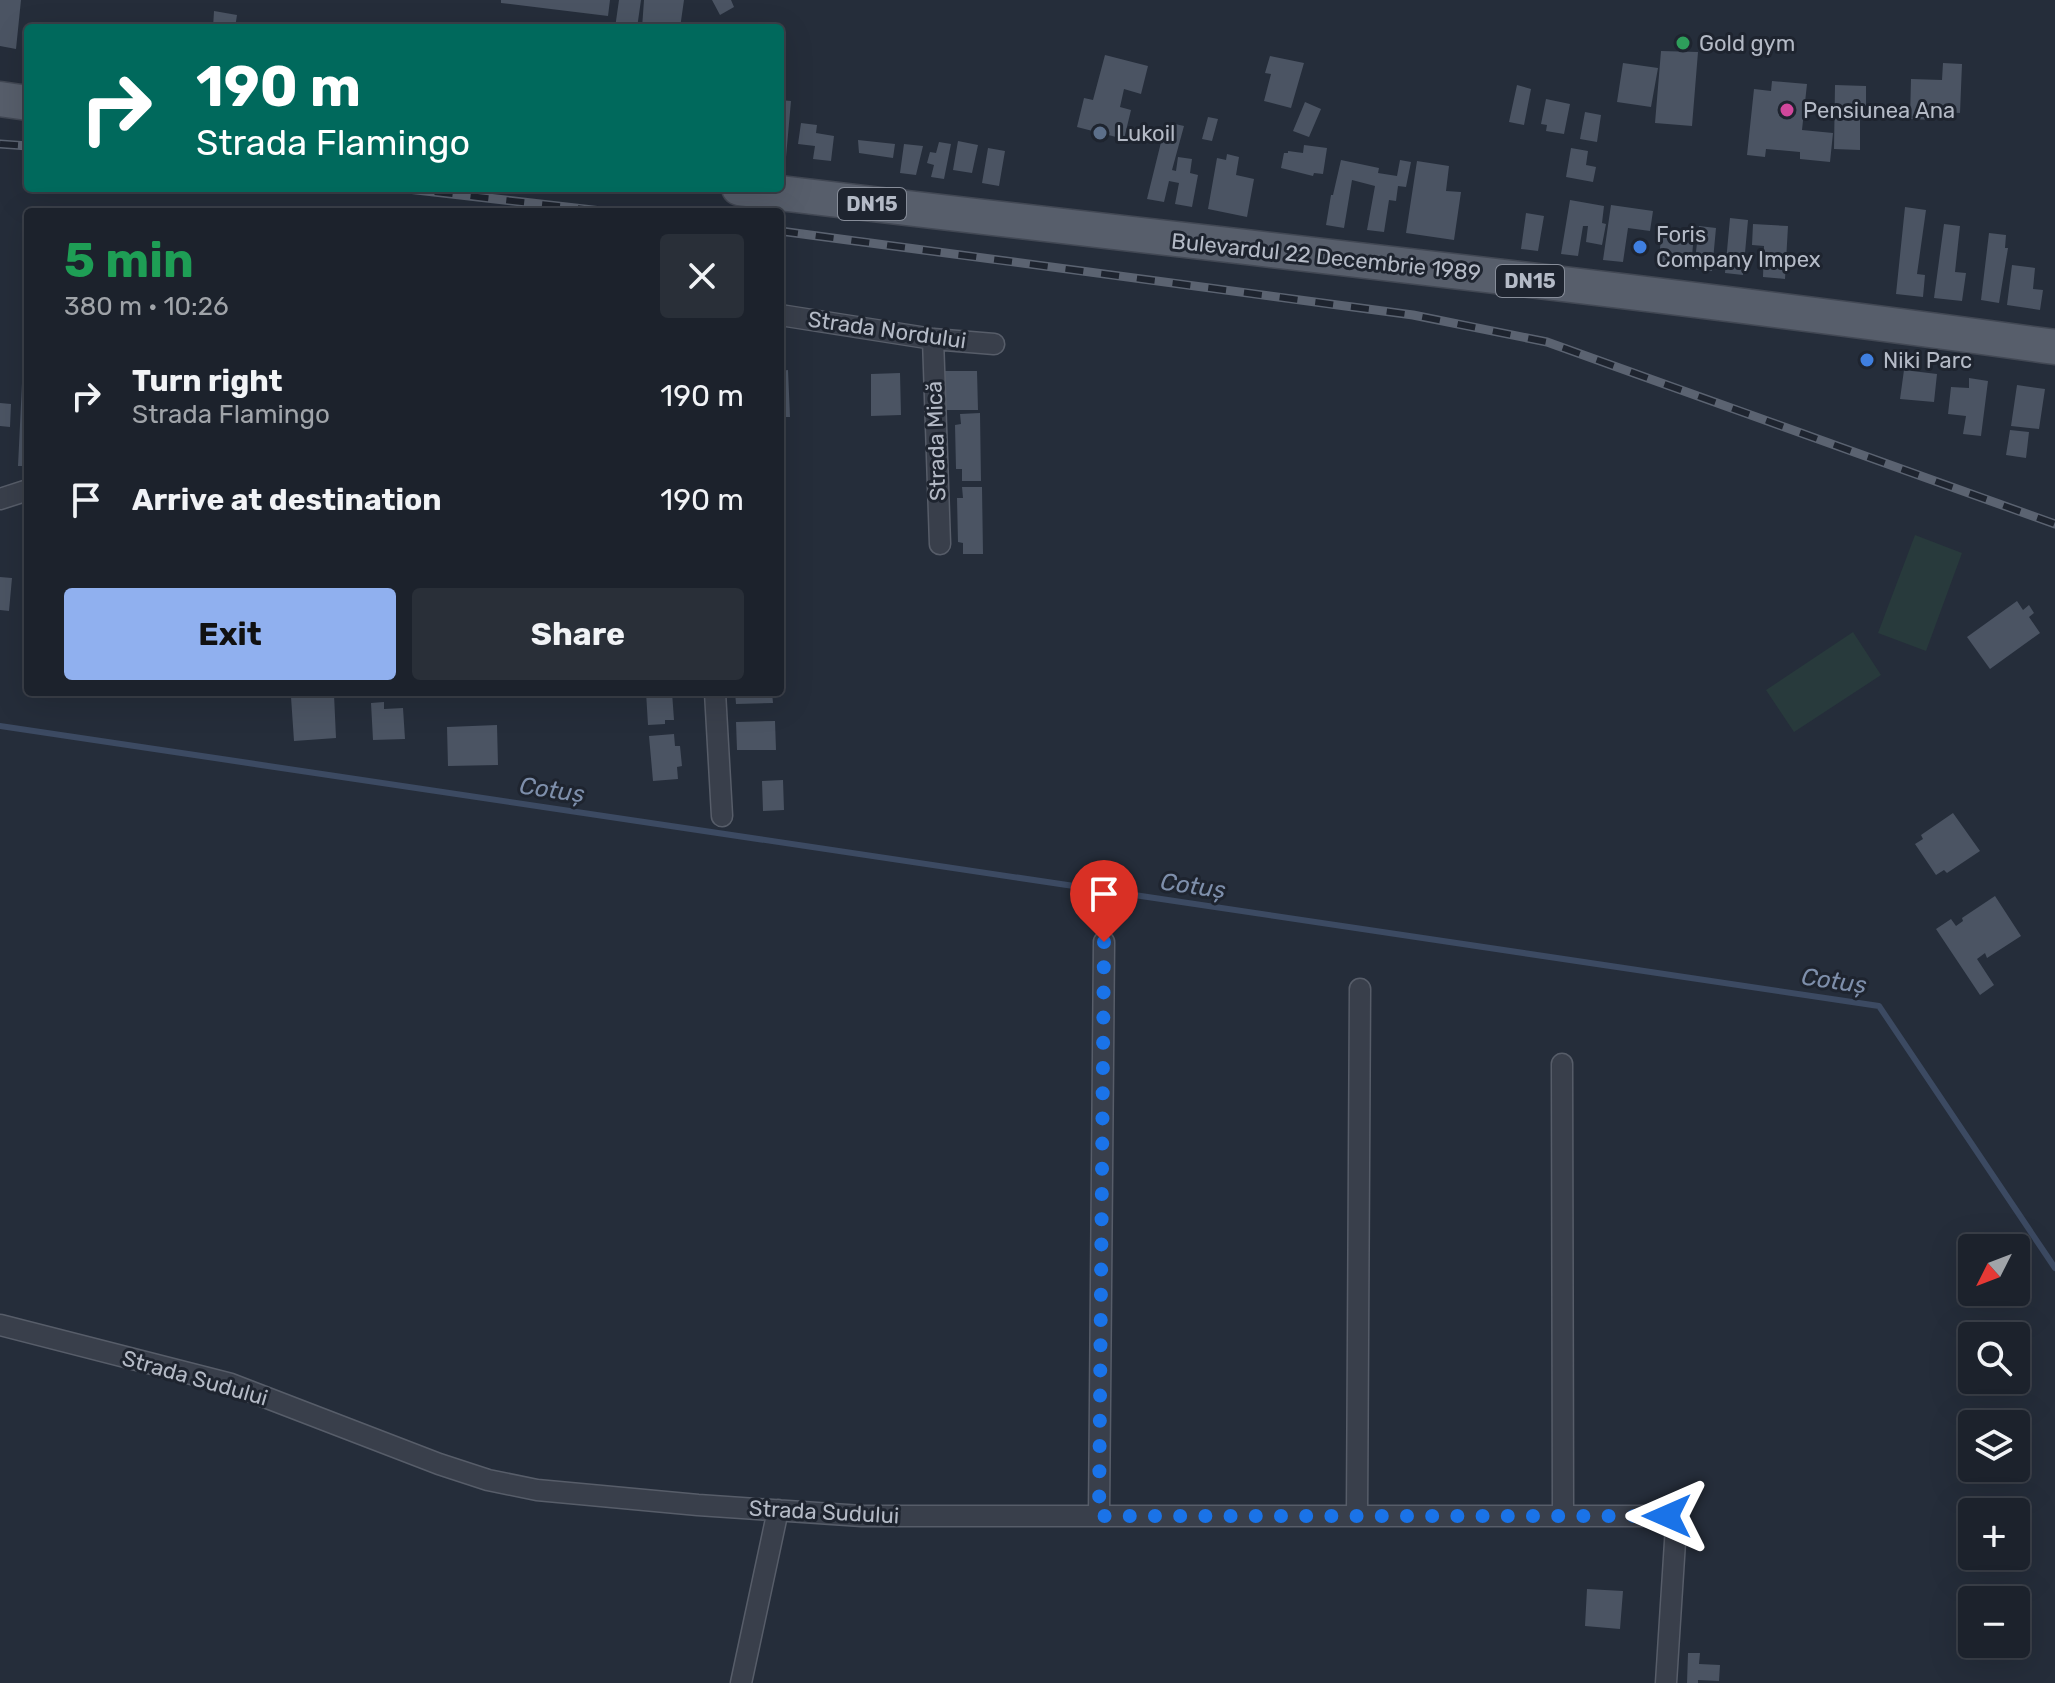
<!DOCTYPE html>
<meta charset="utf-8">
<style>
body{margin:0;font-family:Rubik,sans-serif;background:#292f38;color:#f1f3f6;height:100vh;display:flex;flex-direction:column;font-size:30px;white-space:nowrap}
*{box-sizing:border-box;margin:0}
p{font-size:26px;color:#a0a4a9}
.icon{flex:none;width:44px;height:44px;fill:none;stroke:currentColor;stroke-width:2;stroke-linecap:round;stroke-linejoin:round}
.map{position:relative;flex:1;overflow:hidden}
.details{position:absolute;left:24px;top:208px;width:760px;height:488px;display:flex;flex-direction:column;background:#1c222c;border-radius:8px;box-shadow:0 8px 32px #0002,0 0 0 2px #3a3f48}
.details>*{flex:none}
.banner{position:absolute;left:24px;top:24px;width:760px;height:168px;border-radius:8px;box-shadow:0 8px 32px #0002,0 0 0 2px #3a3f48;background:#00695c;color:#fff;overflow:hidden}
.needle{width:52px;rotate:228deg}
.buttons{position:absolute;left:1958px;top:1234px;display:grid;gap:16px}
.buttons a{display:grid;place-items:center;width:72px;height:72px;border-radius:8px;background:#1c222c;box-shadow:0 8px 32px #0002,0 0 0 2px #3a3f48;font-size:40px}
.pin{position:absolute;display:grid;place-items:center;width:68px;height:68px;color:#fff;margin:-82px -34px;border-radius:50% 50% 50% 0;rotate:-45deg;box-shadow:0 0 8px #0007}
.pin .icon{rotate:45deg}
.me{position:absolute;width:88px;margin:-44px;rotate:270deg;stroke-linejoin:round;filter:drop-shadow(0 0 6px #0008)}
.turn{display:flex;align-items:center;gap:28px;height:168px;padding:0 40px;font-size:36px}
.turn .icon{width:104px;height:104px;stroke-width:2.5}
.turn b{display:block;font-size:56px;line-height:68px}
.round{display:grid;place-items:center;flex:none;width:84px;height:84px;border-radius:8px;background:#292f38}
.summary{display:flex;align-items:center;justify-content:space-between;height:136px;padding:0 40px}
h1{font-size:48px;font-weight:700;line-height:60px;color:#1e9e55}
.button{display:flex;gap:16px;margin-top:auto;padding:16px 40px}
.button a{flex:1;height:92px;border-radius:8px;background:#90b0ef;color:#111;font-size:32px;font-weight:700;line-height:92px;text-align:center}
.button a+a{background:#292f38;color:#f1f3f6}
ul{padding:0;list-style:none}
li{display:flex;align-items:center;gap:24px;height:104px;padding:0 40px}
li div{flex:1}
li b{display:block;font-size:30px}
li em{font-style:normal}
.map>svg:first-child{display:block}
.green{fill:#283a3c}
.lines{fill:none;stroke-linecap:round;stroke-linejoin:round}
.stream{stroke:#3c4a62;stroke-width:6}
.building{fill:#4b5463}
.street-casing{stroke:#575d69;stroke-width:23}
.primary-casing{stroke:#424854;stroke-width:37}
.street{stroke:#393f4b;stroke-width:20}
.primary{stroke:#575e6b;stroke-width:34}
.rail-casing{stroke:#5b6371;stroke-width:9}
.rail{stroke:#1e242f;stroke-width:6;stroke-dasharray:18;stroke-linecap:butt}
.route{stroke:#1a73e8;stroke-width:14;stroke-dasharray:0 25.2}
.leisure-dot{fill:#2e9e5b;stroke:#1e242f;stroke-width:3}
.hotel-dot{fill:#d1479c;stroke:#1e242f;stroke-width:3}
.service-dot{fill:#5c6f8a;stroke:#1e242f;stroke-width:3}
.shop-dot{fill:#3f7fe0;stroke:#1e242f;stroke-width:3}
.labels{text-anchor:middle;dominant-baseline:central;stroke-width:6;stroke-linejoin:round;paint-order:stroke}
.shield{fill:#1e242f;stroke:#878d99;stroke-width:2}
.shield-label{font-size:20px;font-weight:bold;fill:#b4bac6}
.poi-label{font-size:22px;fill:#b4bac6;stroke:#1e242f;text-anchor:start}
.street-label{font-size:22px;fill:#b4bac6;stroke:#1e242f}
.water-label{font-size:24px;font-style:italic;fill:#7e8fab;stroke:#1e242f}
</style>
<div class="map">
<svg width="2055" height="1683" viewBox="0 0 2055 1683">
<rect width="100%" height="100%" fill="#252d3a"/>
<path class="green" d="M1915,535L1962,553L1926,651L1878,633Z
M1853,632L1881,675L1794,732L1766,690Z"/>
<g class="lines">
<path class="stream" d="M0,726L1879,1006L2055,1268"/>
</g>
<path class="building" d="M0,0H21L16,49L0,46Z
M501,0H610L608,16L501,3Z
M619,0H641L637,28H615Z
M644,0H684L680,28H642Z
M712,0H731L734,7L720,15Z
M214,11L237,15L235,28H213Z
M1661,51L1698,52L1692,126L1655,123Z
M1105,55L1148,66L1141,94L1124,89L1120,107L1131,110L1124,139L1077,127L1084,98L1093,100Z
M1270,56L1304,63L1291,108L1264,101L1271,74L1265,73Z
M1623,63L1658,68L1651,107L1617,102Z
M1943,63L1962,64L1960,113L1934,112V120L1910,119L1911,79L1942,80Z
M1772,81L1807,84L1802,130L1833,133L1830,162L1800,159V152L1766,149L1765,157L1747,155L1754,89L1771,91Z
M1517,85L1531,89L1524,125L1509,122Z
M1835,85L1866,86V119H1860V150L1834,149Z
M1546,99L1570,104L1564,134L1546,131L1547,125L1541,124Z
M780,100L791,101L786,157H780Z
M1305,102L1321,109L1309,137L1293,131Z
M1585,112L1601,115L1597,142L1580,139Z
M1208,117L1218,119L1212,141L1202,139Z
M1166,122L1184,126L1172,170L1176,171L1178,157L1192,159L1190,173L1198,175L1192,207L1175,204L1179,183L1169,181L1164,202L1147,199Z
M801,123L817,125L816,133L834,136L831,161L813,159L815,146L798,144Z
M858,140L895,144L893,158L859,153Z
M958,141L978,145L972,173L953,170Z
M939,142L951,144L944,179L931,177L934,165L927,163L930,152L936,153Z
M904,144L923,146L916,175L900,173Z
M1304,145L1327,148L1323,174L1314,173L1313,176L1281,168L1284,153H1288V151L1303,153Z
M988,148L1005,151L999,186L982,183Z
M1571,148L1588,151L1586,165L1596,167L1593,182L1566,177Z
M1227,154L1239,157L1236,175L1254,179L1247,217L1208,209L1217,158L1226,160Z
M1341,160L1379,168L1378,173L1397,176L1400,160L1411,162L1406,187L1398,186L1396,201L1389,200L1384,232L1367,230L1375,186L1352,180L1344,228L1326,225L1331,195H1333Z
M1417,161L1449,166L1446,191L1461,192L1454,240L1406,233Z
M1570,200L1604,206L1602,223L1606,224L1602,245L1586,242L1588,226H1583L1578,256L1561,254Z
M1611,205L1653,211L1650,231L1628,228L1623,262L1603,260Z
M1905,207L1926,210L1917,274L1925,275L1923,297L1896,294Z
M1526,213L1544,216L1538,251L1521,249Z
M1730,218L1748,220L1743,275L1725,273Z
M1753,224L1788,226L1785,279L1763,277L1764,246L1752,245Z
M1944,224L1960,226L1955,272L1966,273L1962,301L1934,298Z
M1699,226L1716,228L1712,271L1694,269Z
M1662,230L1694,233L1691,269L1658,266Z
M1989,233L2006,235L2005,248H2008L1999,303L1981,300Z
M2012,265L2035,268L2033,289L2043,290L2040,310L2007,305Z
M788,370L790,417H780V371Z
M1904,370L1937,374L1934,402L1900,399Z
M943,371H977L978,410H943Z
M900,373L901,415L871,416V374Z
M1969,378L1988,381L1981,436L1963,434L1966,416L1948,414L1951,387L1969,388Z
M22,383H28V466H18Z
M2017,385L2045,389L2039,429L2011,426Z
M0,403L11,404L10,427L0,426Z
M980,413L981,481H962V469H956L955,425L961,424L960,414Z
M2010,430L2029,432L2026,458L2006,455Z
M962,487H982L983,554H963V543L958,542L957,498H963Z
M0,577L12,578L9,611L0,610Z
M2017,601L2023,610L2029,605L2034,613L2029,617L2040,633L1990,669L1967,637Z
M646,692H672L674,720H665V724L648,725Z
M735,692H772L773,703L736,704Z
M334,694L336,738L294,741L291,697Z
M384,702V709L403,708L405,739L373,740L371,703Z
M775,721L776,750H737L736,722Z
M497,725L498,765L448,766L447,727Z
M674,734L675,746H680L682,766L677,767L678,779L653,781L649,736Z
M783,780L784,810L763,811L762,781Z
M1953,813L1980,851L1947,873L1944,870L1936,875L1915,844L1923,839L1921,835Z
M1995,896L2021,936L1987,958L1985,953L1977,959L1994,985L1980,995L1936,929L1951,919L1956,926L1963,921L1962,918Z
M1587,1589L1623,1591L1620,1629L1585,1626Z
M1688,1653H1700L1699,1664L1720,1665L1719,1681L1698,1680V1683H1687Z"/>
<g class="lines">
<g class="street-casing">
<path id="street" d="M780,315L933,339L994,344
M933,339L940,544
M0,499L28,490
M715,692L722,816
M1562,1064L1563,1516
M0,1325L231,1384L439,1464L488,1480L537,1490L698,1505L862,1516H1667L1674,1520L1676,1526L1666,1683
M1099,1516L1104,942
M1357,1516L1360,989
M741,1683L778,1510"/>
</g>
<g class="primary-casing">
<path id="primary" d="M0,99L28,103
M739,188C1177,241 1617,286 2055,347"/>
</g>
<use href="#street" class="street"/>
<use href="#primary" class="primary"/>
<g class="rail-casing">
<path id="rail" d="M0,144L28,146
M399,188L610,212
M780,231L1413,315L1547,342L2055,524"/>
</g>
<use href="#rail" class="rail"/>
</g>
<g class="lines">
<path class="route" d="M1104,942L1099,1516H1667"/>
</g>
<circle class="leisure-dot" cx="1683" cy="43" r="8"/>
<circle class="hotel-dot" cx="1787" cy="110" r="8"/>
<circle class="service-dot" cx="1100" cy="133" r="8"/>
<g class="shop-dot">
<circle cx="1640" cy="247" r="8"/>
<circle cx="1867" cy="360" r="8"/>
</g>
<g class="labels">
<g class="shield">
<rect x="838" y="188" width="68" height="32" rx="6"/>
<rect x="1496" y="265" width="68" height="32" rx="6"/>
</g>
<g class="shield-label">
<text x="872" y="204">DN15</text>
<text x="1530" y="281">DN15</text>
</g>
<g class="poi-label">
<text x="1699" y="43">Gold gym</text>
<text x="1803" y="110">Pensiunea Ana</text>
<text x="1116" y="133">Lukoil</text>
<text x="1656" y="234">Foris<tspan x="1656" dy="25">Company Impex</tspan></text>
<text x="1883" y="360">Niki Parc</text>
</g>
<g class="street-label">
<text transform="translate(1326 257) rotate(6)">Bulevardul 22 Decembrie 1989</text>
<text transform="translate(887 330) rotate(8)">Strada Nordului</text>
<text transform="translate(936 441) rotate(-92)">Strada Mică</text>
<text transform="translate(195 1378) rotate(16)">Strada Sudului</text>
<text transform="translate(824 1512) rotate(3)">Strada Sudului</text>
</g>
<g class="water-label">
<text transform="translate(552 790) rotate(8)">Cotuș</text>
<text transform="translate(1193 886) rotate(8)">Cotuș</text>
<text transform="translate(1834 981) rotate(8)">Cotuș</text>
</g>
</g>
</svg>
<div class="buttons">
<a><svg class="needle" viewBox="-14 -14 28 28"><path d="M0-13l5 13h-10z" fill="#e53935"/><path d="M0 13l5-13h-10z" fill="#a0a4a9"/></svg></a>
<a><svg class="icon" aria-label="search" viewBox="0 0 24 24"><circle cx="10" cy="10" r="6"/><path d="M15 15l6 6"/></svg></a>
<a><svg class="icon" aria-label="layers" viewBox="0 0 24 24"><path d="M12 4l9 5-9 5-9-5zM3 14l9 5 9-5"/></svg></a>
<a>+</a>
<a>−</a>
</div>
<div class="pin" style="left:1104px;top:942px;background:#d93025"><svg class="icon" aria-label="arrive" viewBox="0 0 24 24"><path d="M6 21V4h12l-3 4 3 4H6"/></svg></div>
<svg class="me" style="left:1667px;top:1516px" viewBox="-20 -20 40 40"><path d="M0-17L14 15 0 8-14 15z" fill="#1a73e8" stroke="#fff" stroke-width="4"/></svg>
<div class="banner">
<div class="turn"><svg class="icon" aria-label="right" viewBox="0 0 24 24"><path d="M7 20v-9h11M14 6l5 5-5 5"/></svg><div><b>190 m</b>Strada Flamingo</div></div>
</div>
<section class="details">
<div class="summary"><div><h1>5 min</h1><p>380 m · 10:26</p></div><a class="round"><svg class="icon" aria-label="close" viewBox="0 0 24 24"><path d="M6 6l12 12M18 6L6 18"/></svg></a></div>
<ul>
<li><svg class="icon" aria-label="right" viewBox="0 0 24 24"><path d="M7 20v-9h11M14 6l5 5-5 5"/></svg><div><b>Turn right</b><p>Strada Flamingo</p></div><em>190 m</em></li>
<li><svg class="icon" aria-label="arrive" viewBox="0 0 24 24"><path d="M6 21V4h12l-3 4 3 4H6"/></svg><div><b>Arrive at destination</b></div><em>190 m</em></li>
</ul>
<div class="button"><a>Exit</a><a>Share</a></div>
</section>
</div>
